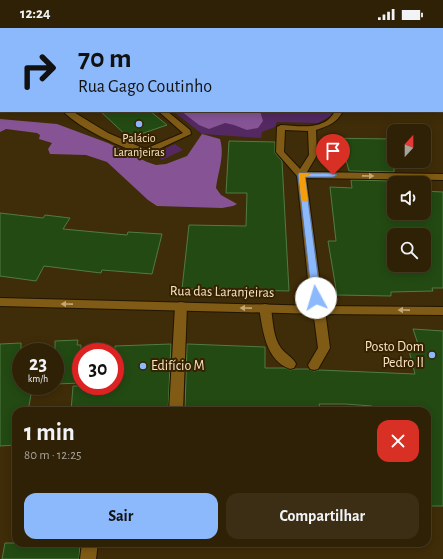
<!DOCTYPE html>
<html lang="pt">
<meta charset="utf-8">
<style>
body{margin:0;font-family:"Alegreya Sans",sans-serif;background:#3b2e14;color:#f1f3f6;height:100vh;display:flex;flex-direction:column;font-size:15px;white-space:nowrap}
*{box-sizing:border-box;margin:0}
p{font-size:13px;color:#a7a39b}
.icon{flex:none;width:22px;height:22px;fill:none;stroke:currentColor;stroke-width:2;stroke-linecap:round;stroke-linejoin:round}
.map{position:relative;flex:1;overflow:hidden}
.details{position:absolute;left:12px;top:379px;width:419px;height:140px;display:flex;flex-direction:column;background:#2f2106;border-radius:12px;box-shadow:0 2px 10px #0003,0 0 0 1px #4a3e28}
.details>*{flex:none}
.banner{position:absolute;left:0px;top:0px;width:443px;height:84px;box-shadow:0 2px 10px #0003,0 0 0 1px #4a3e28;background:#8cb9fc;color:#111;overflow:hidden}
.needle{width:26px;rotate:21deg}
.buttons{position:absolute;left:387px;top:96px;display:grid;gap:8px}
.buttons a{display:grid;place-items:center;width:44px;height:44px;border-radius:8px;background:#2f2106;box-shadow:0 2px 10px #0003,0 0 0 1px #4a3e28;font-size:20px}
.speed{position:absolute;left:12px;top:315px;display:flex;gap:8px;font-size:20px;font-weight:700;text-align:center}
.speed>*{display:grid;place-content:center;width:52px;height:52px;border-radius:50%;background:#2f2106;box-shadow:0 2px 10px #0003,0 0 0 1px #4a3e28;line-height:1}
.speed small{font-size:10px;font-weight:400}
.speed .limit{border:6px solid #d22;background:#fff;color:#111}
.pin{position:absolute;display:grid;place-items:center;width:34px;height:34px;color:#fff;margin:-41px -17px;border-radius:50% 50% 50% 0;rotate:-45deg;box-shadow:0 0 4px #0007}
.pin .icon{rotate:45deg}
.me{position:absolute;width:44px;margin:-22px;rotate:354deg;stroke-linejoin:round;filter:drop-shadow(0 0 3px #0008)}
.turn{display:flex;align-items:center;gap:14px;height:84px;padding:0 12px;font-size:18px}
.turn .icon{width:52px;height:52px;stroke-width:2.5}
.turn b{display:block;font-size:28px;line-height:34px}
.round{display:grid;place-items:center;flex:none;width:42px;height:42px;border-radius:12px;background:#3b2e14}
.headline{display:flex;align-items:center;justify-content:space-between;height:68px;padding:0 12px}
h1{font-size:24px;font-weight:700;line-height:30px}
.cta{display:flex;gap:8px;margin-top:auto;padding:8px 12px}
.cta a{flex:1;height:46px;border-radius:12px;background:#8cb9fc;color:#111;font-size:16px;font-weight:700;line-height:46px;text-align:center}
.cta a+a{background:#3b2e14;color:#f1f3f6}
.status{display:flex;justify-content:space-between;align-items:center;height:28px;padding:0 20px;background:#2f2106;direction:ltr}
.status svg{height:11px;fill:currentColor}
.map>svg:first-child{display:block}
.green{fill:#542861}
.forest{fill:#865495}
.building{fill:#234a13;stroke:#517b43;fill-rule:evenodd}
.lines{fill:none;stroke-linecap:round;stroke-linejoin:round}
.service-casing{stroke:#211503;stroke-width:2}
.minor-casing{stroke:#211503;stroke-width:2}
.secondary-casing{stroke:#211503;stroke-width:2}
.service{fill:#805b15;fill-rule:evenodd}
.minor{fill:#805b15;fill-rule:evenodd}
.secondary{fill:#805b15;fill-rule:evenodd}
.oneway{fill:#c3a776}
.route{fill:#8cb9fc;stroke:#5b78a4}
.slow{fill:#f59e0b}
.poi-dot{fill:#8cb9fc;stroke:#352200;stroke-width:1.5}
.labels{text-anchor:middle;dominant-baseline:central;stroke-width:4;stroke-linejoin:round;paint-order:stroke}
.far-poi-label{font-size:12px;fill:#fae5c5;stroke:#352200}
.street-label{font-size:14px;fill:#fae5c5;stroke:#352200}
.poi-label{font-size:14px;fill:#fae5c5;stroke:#352200;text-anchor:end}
</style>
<div class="status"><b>12:24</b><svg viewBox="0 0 49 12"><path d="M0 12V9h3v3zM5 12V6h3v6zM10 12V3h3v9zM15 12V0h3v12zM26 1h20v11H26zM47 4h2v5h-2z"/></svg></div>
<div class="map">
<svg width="443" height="531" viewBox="0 0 443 531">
<rect width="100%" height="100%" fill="#3f2c08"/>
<path class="green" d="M173,83H332V87L318,95L277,94L275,99L262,104L261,110L202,106Z
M175,116L183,122L162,132L154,126Z"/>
<path class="forest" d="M181,83H260L263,93L258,100L247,102L234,97L225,95L209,101L199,97Z
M0,91L57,96L108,115L147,134L156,137L166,136L187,128L202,106L220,111C225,128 218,143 216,160L221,167L237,176L233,178L222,180L157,178L148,172L107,134L86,127L50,126L48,121L52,115L39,111L40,107L37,105L6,101L0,104Z"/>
<path class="building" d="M100,83H150L167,97L129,110Z
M323,110L394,111V144L349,143L345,128H327Z
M229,113L275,114V125L282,133L289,263L249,262V267L221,266V261H182L189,197L246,198L247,165H226Z
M351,152L394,153V185H424V163L443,164V260H432L433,263L391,264V268L337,267L328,213H336L330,159L352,160ZM394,207H424V237H394Z
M0,185L43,190L45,187L70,190L63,201L127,207L128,204L162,206L152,246L102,242L101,245L44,238L36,253L0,248Z
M413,301L443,303V478H427V383H374L372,378L345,376H319L321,383H217V380L185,382L187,316L265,319V340H286L290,342L295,341H308L314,343L319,342L415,346L407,315L418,316Z
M78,312L77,317H81V355L55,356V313Z
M21,315V361H32L28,383H16V417L0,418V316Z
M171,316L168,383H71L73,358H115V318Z
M5,515H80L79,531H2Z"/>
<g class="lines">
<g class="service-casing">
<path id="service" d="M59,0H65L66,1H60Z
M379,0H385L386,1H380Z
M0,70H1V76H0Z
M63,83H72L108,105L145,121L183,105L158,83H167L190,102L191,106L146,127C124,121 78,100 63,83Z
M181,274L185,275L187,278L183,383H169L175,278L177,275Z
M265,276L269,277L271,280C273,293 273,309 281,320C285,326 293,329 296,336L294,340L290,341C265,332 263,302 259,280L261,277Z
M319,278L323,279L325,282L330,320L318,341L314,342L310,341L308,337L318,320L313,282L315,279Z"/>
</g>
<g class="minor-casing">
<path id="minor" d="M329,0H335L336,1H330Z
M335,83H343C337,95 328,98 316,102L317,127L307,144L443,146V152L306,150L322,270L325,282L323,285L319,286L315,285L310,270L297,148L276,124L277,99L281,97C300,98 325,103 335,83ZM285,102L308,103L309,127L300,141L284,124Z
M82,515H98L96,531H80Z"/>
</g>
<g class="secondary-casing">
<path id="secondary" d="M0,270L319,278L443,279V287L319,286L0,278Z"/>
</g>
<use href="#service" class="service"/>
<use href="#minor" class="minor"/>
<use href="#secondary" class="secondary"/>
</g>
<defs><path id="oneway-solid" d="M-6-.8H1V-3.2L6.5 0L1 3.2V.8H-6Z"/></defs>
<g class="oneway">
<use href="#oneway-solid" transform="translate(368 148) rotate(1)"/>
<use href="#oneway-solid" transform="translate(67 276) rotate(-179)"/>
<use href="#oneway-solid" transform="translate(246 280) rotate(-179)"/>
<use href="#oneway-solid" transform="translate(404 282) rotate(-179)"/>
</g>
<path class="route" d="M299,145H333L337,147L333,149H305L321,270L316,273L312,270L298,147Z"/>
<path class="slow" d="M299,145H307L311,147L305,149L308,172L305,174L301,172Z"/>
<g class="poi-dot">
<circle cx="139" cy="96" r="4"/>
<circle cx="432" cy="327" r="4"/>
<circle cx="143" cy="338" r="4"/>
</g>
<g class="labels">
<g class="far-poi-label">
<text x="139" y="110">Palácio<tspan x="139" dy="14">Laranjeiras</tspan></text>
</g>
<g class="street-label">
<text transform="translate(222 264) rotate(1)">Rua das Laranjeiras</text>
</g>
<g class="poi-label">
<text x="424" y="319">Posto Dom<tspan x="424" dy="16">Pedro II</tspan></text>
<text x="151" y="338" text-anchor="start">Edifício M</text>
</g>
</g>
</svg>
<div class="buttons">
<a><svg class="needle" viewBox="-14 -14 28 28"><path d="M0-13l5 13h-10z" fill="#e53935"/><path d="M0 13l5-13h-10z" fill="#a7a39b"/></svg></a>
<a><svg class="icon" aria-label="sound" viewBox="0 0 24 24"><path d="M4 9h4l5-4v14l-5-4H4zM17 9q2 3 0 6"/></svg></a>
<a><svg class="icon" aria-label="search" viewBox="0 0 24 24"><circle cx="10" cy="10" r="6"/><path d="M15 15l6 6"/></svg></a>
</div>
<div class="speed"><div>23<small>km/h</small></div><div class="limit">30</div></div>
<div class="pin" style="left:333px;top:147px;background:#d93025"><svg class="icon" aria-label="arrive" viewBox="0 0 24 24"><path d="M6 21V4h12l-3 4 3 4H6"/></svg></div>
<svg class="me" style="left:316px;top:270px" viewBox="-20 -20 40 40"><circle r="19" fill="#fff"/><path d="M0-13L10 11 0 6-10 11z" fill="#8cb9fc"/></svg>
<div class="banner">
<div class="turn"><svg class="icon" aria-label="right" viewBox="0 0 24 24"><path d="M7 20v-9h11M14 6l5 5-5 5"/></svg><div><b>70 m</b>Rua Gago Coutinho</div></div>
</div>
<section class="details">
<div class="headline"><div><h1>1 min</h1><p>80 m · 12:25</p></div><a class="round" style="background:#d93025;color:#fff"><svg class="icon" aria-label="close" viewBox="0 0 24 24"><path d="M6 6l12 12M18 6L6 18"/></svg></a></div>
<div class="cta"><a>Sair</a><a>Compartilhar</a></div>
</section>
</div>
